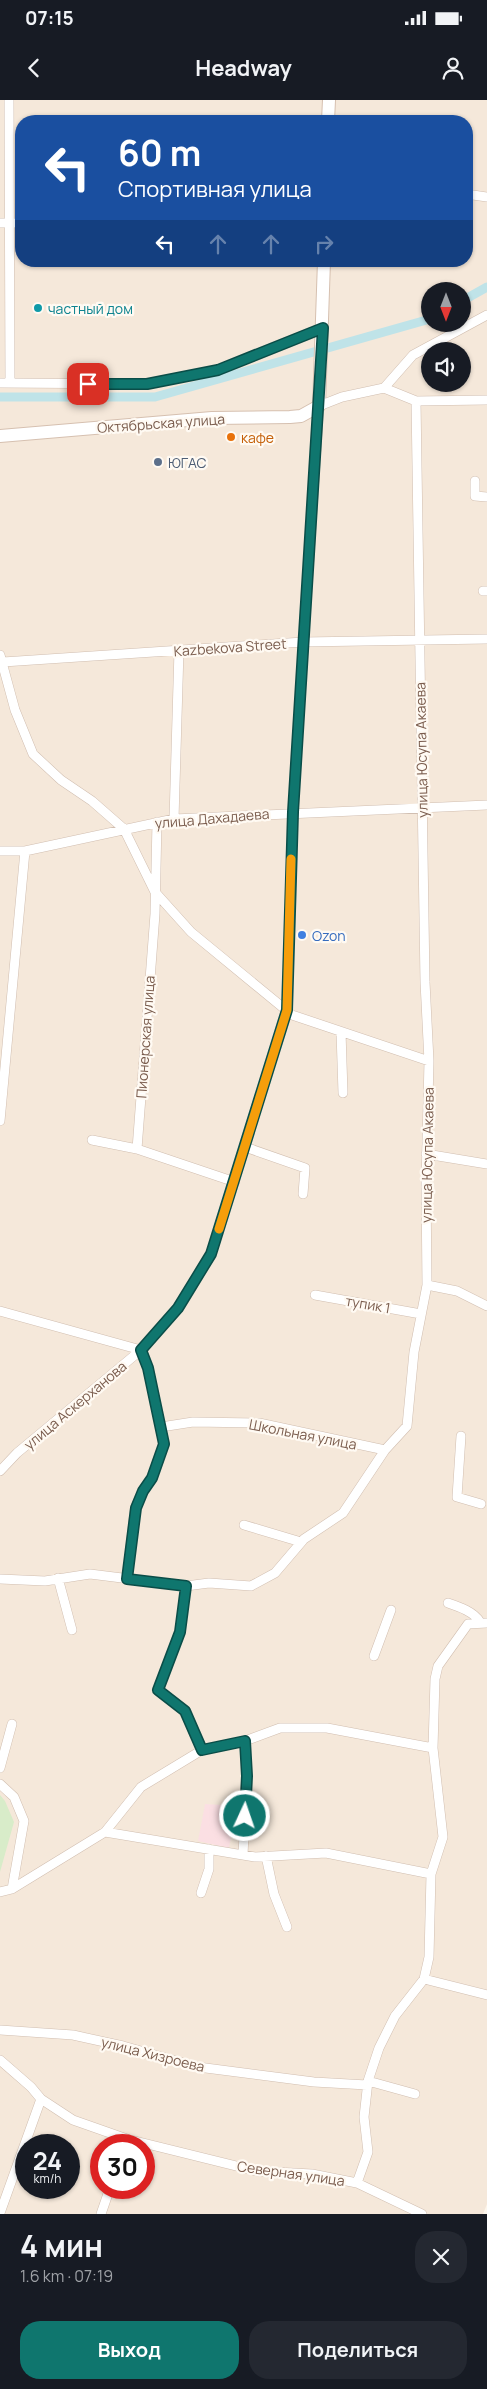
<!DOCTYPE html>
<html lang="ru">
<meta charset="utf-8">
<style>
body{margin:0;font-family:Manrope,sans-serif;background:#242831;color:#f1f3f6;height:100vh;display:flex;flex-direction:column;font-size:19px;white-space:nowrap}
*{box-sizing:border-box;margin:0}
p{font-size:16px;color:#9ea1a6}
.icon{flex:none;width:28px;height:28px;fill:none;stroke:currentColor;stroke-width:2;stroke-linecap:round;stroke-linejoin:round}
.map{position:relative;height:2114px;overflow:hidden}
.details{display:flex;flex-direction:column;background:#171b24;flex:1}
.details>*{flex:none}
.hud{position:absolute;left:15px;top:15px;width:458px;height:152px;border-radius:20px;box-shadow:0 1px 4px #0004;background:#1a4fa0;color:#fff;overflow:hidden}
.needle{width:32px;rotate:180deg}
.tools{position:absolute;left:421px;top:182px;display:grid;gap:10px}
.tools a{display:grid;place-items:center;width:50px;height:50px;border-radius:50%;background:#171b24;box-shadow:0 1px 4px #0004;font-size:25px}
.speed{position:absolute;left:15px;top:2034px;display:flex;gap:10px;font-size:25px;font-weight:700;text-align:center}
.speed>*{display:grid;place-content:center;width:65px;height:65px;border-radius:50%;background:#171b24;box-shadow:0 1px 4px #0004;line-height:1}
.speed small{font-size:12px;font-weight:400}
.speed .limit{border:8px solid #d22;background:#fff;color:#111}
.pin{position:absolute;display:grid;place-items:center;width:42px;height:42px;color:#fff;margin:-21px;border-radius:10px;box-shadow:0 2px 8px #0006}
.me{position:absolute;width:55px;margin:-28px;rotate:3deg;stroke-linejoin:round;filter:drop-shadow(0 0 4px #0008)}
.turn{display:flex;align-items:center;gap:18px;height:105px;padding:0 20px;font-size:22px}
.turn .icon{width:65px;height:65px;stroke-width:2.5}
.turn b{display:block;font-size:35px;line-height:42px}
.lanes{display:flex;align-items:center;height:48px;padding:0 20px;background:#0003;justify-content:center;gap:25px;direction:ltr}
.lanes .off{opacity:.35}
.round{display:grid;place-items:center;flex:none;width:52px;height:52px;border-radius:20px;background:#242831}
.overview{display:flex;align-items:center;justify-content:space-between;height:85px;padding:0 20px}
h1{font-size:30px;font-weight:700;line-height:38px}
.button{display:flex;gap:10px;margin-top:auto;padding:10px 20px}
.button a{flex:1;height:58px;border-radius:20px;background:#0f766e;color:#fff;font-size:20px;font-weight:700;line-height:58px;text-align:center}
.button a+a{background:#242831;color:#f1f3f6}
.status{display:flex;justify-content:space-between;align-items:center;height:35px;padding:0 25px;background:#171b24;direction:ltr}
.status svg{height:14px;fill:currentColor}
header{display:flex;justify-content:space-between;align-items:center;height:65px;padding:0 20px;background:#171b24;font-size:22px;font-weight:700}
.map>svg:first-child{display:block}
.residential{fill:#f5e8da;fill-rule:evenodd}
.medical{fill:#fbdfe3}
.green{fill:#d8ecc9}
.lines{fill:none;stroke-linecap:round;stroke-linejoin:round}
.canal{stroke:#bfe3e8;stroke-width:9}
.street-casing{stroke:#d1beb0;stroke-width:10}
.secondary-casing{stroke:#d6c0b0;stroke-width:14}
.street{stroke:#fff;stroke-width:9}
.secondary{stroke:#fff;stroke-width:12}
.route-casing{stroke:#0a4d48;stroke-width:12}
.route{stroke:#0f766e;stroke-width:9}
.slow{stroke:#f59e0b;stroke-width:9}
.culture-dot{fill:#0f9aa8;stroke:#fffaf3;stroke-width:2}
.food-dot{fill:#e8710a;stroke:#fffaf3;stroke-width:2}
.service-dot{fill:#5c6f8a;stroke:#fffaf3;stroke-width:2}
.shop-dot{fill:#3f7fe0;stroke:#fffaf3;stroke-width:2}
.labels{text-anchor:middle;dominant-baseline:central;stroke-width:4.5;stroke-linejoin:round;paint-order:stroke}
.culture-label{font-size:14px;fill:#0d838f;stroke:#fffaf3;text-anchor:start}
.street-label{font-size:14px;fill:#7a5c4d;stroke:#fffaf3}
.food-label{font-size:14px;fill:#c56008;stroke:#fffaf3;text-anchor:start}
.service-label{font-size:14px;fill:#4e5e75;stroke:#fffaf3;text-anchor:start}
.shop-label{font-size:14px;fill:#366cbe;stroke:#fffaf3;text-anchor:start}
</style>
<div class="status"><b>07:15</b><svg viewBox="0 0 49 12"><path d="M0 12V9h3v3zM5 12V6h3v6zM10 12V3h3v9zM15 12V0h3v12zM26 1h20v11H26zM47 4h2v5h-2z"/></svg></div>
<header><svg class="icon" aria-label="back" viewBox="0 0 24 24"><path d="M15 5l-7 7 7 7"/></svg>Headway<svg class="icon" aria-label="person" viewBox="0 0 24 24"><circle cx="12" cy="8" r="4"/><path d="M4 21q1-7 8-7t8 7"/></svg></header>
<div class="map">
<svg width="487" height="2114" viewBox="0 0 487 2114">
<rect width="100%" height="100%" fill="#fdf6ec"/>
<path class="residential" d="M0,0H487V2104L483,2114H0ZM21,21H466V161H21ZM430,191H462V224H430ZM430,251H462V284H430ZM26,2045H69V2088H26ZM101,2045H144V2088H101Z"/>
<path class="medical" d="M205,1704L237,1706L229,1748L198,1741Z"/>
<path class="green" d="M0,1695L5,1701L14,1722L0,1772Z"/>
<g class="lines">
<path class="canal" d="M462,201L487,187
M0,297H155L430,219"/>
<g class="street-casing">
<path id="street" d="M9,0L10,283
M466,94L487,97
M0,123H21
M0,283L147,284L218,270L323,228
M384,288L413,255L487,215
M475,381V396L487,397
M483,491H487
M0,555L15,610L33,654L61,680L92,701L124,729L155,792L191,832L292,915L429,961
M3,562L303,542L487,539
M174,719L179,550
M157,722L155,814L137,1049L235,1082
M0,751H25L174,719L487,705
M341,932L343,993
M0,1021L25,751
M92,1040L137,1049
M245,1047L305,1068L303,1094
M426,1054L487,1064
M427,1185L457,1191L487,1206
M315,1195L421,1214
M0,1211L141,1250L148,1268L164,1344L152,1378L143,1391L135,1408L127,1479
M161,1327L193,1322L259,1323L385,1350
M461,1336L457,1397L481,1404
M0,1371L17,1353L141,1250L178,1208L211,1154L287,910L293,712L319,306L342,297L384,288L416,301L487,300
M244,1425L301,1442
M58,1478L72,1530
M0,1479L45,1481L90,1474L186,1486L209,1483L251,1486L275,1473L304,1439L343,1413L385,1350L407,1326L414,1252L427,1185L426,1084L429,961L425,882L416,301
M186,1486L180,1532L158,1590L185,1611L202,1650
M448,1503C460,1507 474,1512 480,1522
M374,1556L391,1510
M0,1668L12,1624
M0,1684L14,1697L24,1721L12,1789
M105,1732L141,1687L202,1650L245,1641L280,1628H327L433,1648
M243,1755L247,1676L245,1641
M266,1756L274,1794L287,1827
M0,1792L12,1789L105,1732L255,1757L326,1753L431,1774
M201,1793L209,1769V1749
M424,1879L487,1895
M0,1930L73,1935L123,1946L198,1967L314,1982L367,1985
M0,1960L31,1987L41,1999L73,2020L127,2039L256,2071L312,2074L357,2083L422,2114
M368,1981L415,1994
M357,2083L368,2052L364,2017L368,1981L379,1948L395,1916L424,1879L429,1857L431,1774L443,1737L433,1648L435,1579L438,1566L468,1524L487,1523
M0,2113L41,1999
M101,2114L110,2088"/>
</g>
<g class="secondary-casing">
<path id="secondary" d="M328,21L329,0
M0,336L212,318L290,317L301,316L319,306L324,161"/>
</g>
<use href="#street" class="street"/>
<use href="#secondary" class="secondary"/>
</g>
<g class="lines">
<g class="route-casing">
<path id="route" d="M88,284H147L218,270L323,228L293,712L287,910L211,1154L178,1208L141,1250L148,1268L164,1344L152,1378L143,1391L136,1408L127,1479L186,1486L180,1532L158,1590L185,1611L202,1650L245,1641L247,1676L245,1716"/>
</g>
<use href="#route" class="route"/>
<path class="slow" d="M219,1129L287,910L291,759"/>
</g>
<circle class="culture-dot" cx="38" cy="208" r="5"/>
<circle class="food-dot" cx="231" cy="337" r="5"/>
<circle class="service-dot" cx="158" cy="362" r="5"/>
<circle class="shop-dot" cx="302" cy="835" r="5"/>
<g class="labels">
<g class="culture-label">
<text x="48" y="208">частный дом</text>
</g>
<g class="street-label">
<text transform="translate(161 323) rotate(-4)">Октябрьская улица</text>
<text transform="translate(230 547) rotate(-4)">Kazbekova Street</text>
<text transform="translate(421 650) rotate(-91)">улица Юсупа Акаева</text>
<text transform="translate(212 718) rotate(-5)">улица Дахадаева</text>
<text transform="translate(145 937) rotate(-86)">Пионерская улица</text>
<text transform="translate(427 1055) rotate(-89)">улица Юсупа Акаева</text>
<text transform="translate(368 1204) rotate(10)">тупик 1</text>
<text transform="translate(75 1305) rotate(-40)">улица Аскерханова</text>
<text transform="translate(303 1334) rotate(11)">Школьная улица</text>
<text transform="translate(153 1954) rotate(14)">улица Хизроева</text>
<text transform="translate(291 2073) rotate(8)">Северная улица</text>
</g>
<g class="food-label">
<text x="241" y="337">кафе</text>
</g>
<g class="service-label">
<text x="168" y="362">ЮГАС</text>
</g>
<g class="shop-label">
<text x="312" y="835">Ozon</text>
</g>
</g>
</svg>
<div class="tools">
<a><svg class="needle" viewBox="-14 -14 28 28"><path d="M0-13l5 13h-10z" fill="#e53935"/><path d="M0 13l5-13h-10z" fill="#9ea1a6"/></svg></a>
<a><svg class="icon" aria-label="sound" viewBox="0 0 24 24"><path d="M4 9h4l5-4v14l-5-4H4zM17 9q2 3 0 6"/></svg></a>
</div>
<div class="speed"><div>24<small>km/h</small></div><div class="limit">30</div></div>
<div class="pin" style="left:88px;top:284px;background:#d93025"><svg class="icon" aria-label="arrive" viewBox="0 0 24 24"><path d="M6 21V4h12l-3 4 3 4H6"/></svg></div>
<svg class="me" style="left:245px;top:1716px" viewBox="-20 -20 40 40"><circle r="17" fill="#0f766e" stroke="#fff" stroke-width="3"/><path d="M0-11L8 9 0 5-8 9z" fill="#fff"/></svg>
<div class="hud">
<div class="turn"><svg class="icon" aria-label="left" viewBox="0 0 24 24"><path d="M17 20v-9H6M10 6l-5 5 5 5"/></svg><div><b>60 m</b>Спортивная улица</div></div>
<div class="lanes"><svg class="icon" aria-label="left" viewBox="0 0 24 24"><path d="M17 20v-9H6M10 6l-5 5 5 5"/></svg><svg class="icon off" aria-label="ahead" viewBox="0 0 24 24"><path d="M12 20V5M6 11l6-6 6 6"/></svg><svg class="icon off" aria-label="ahead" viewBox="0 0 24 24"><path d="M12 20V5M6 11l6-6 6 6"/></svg><svg class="icon off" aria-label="right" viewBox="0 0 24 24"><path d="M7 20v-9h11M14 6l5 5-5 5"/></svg></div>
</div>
</div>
<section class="details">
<div class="overview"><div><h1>4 мин</h1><p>1.6 km · 07:19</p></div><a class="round"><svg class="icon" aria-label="close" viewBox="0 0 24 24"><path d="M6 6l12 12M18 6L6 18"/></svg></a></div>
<div class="button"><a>Выход</a><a>Поделиться</a></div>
</section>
